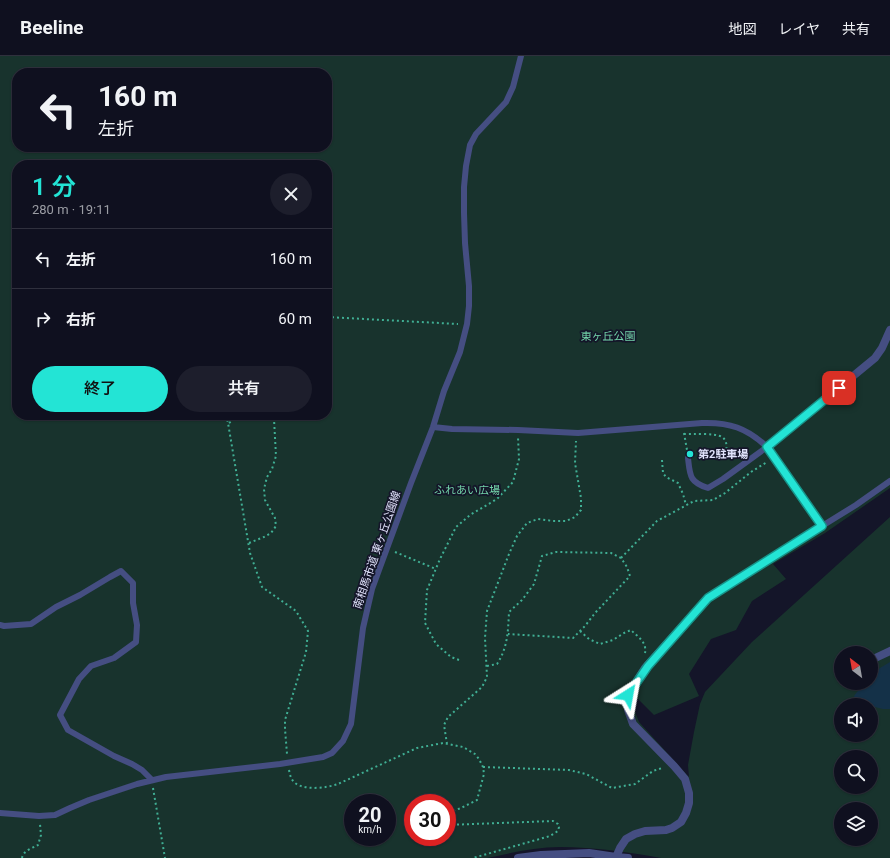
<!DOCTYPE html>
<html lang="ja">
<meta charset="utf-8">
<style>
body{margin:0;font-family:Roboto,"Noto Sans JP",sans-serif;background:#1d1e2c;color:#f1f3f6;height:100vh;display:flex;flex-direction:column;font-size:15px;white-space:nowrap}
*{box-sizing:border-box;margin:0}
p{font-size:13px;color:#9b9da4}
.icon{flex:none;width:22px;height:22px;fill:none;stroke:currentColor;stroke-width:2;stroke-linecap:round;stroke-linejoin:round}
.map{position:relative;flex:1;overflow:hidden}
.drawer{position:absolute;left:12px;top:104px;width:320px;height:260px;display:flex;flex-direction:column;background:#0f101f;border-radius:16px;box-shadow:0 1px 3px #0004,0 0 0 1px #2f303d}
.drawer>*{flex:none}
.hud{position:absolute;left:12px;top:12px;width:320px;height:84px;border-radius:16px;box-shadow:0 1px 3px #0004,0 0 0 1px #2f303d;background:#0f101f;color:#f1f3f6;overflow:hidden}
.needle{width:26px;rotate:329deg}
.tools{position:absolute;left:834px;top:590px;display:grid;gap:8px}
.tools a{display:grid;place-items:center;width:44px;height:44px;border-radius:50%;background:#0f101f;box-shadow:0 1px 3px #0004,0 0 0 1px #2f303d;font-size:20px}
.speed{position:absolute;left:344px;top:738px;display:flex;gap:8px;font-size:20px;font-weight:700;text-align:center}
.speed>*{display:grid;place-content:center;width:52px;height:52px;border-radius:50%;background:#0f101f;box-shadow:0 1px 3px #0004,0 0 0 1px #2f303d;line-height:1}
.speed small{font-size:10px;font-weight:400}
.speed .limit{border:6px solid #d22;background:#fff;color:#111}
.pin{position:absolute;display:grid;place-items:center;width:34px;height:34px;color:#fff;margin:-17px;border-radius:8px;box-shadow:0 2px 6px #0006}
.me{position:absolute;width:44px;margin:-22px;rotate:34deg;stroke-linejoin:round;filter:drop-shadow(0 0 3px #0008)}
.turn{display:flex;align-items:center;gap:14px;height:84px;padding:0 20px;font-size:18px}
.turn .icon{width:52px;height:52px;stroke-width:2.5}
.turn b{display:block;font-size:28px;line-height:34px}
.round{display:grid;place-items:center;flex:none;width:42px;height:42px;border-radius:21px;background:#1d1e2c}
.summary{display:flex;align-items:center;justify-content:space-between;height:68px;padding:0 20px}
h1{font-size:24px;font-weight:600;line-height:30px;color:#23e4d5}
.action{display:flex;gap:8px;margin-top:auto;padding:8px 20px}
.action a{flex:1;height:46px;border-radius:24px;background:#23e4d5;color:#111;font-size:16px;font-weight:600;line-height:46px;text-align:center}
.action a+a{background:#1d1e2c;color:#f1f3f6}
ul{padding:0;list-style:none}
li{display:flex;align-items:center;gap:12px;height:60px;padding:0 20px;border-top:1px solid #2f303d}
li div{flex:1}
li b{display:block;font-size:15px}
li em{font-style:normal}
header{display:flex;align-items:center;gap:24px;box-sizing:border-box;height:56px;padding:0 20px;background:#0f101f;border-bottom:1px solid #2f303d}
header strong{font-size:19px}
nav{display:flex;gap:22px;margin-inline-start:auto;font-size:14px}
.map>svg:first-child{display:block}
.green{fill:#18332d;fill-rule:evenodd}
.water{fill:#143148}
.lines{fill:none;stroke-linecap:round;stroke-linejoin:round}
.path{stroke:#40af94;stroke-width:2;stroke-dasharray:2 3;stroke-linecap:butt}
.service{stroke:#454e82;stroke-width:6}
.minor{stroke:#454e82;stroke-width:8}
.tertiary{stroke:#454e82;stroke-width:8}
.route-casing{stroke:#17948a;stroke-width:10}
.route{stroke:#23e4d5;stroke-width:7}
.poi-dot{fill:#23e4d5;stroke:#141529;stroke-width:1.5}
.labels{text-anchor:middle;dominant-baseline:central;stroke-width:3.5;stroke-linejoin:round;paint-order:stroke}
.park-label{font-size:11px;fill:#73d4aa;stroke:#141529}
.poi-label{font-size:11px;font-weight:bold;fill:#e0e2fb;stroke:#141529;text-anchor:start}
.street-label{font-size:11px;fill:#e0e2fb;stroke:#141529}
</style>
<header>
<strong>Beeline</strong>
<nav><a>地図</a><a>レイヤ</a><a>共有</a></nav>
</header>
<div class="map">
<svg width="890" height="802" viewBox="0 0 890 802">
<rect width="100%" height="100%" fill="#141529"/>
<path class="green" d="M0,0H890V432L825,477L773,508L786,523L752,545L736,574L711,583L689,618L699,640L654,659L635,640L634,642V653L639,666L689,721L688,709L694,676L700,648L705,636L752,586L890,461V802H661C628,796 594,791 560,791C535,791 511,797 487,802H0ZM17,17H327V91H17ZM17,109H327V359H17ZM841,597H871V627H841ZM841,649H871V679H841ZM841,701H871V731H841ZM353,747H387V781H353ZM413,747H447V781H413ZM841,753H871V783H841Z"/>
<path class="water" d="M890,606V653H883L871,650V649L859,648L856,644L854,640L857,636L866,627H871V622L880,612Z"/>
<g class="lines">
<path class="path" d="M327,261L458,268
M226,359L228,367L250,497L262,531L296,555L308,575L306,596L285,664V673L287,698
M229,367L241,359
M684,377L687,394
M684,378C692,378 716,377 722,381C727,384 727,391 726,395L718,399
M662,404L663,417L666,421L678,427L683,438L686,449
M249,487L264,481L271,477L276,470L275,462L265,444L264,433L267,421L272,413L276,400L274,363L272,359
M395,496L436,513
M621,502L657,465L694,445L713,444L725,437L751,416L767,406
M580,575L589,583L600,588L613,584L624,577L631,574C638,581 647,586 645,597
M459,604L451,601L436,588L425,567L427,534L440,503L456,471L470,459L497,443L513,426L519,403L518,381
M487,610L497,608C508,591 508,575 509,556L522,544L534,528L542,500L556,496L611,497L621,502L627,511L630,520L595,557L585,570L573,582L508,578
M447,688L444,669L448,661L482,631L487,621L485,582L487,555L509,498L517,480L527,467L538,463L553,465H566L575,461L581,454V442L575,407L576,385
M483,711L569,714L586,718L612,732L635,728L653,715L662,712
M289,714C290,719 291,723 294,726C303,735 327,732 338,728L417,692L443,687L463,691L475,698L479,703L483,711L484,718L477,744L461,752L447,757
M153,732L165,802
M447,769L553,765L558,768L559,771L558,775L550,780L473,802
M22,802C23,795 32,792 38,789L41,779L40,768"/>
<path class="service" d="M433,371L452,373L518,374L578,377L702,367C729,366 747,372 767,391L822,470L856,449L890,425
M688,402C690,419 689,426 708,432L723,423L767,391
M0,569L4,570L31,568L56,551L80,539L110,521L121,515L133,527V547L137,569L136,586L114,602L91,610L79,623L60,659L68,674L114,700L132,708L142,714L152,724
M0,757L39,760L55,759L70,752L89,744L137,728L166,721L280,708L323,701L332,697L343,685L351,668L363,572L372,533L411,427L433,371L444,335L460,296L467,268L469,250V230L465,187L464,157V131L466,110L470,89L476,78L506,46L513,31L521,0"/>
<path class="minor" d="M767,391L875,302L882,292L890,274
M871,604L890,595
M518,802L541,799L589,797L616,801L620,792L626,783L635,778L645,775L666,774L672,772L681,766L686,757L689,747V737L685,723L674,710L633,668L628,654V639L645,612L708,542L822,470"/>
<path class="tertiary" d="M616,801L628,802"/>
</g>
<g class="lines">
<g class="route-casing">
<path id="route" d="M628,639L648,610L708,542L822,470L767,391L839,332"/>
</g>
<use href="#route" class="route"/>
</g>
<circle class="poi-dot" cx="690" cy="398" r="4"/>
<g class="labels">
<g class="park-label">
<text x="608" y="280">東ヶ丘公園</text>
<text x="467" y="434">ふれあい広場</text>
</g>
<g class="poi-label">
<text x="698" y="398">第2駐車場</text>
</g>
<g class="street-label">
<text transform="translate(377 494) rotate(-71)">南相馬市道 東ヶ丘公園線</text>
</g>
</g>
</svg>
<div class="tools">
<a><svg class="needle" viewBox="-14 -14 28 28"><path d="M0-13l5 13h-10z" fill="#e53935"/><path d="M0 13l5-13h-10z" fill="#9b9da4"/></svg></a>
<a><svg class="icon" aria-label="sound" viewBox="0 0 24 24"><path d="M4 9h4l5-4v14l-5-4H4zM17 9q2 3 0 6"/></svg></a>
<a><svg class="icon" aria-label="search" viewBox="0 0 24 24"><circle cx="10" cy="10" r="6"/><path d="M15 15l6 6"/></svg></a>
<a><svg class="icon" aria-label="layers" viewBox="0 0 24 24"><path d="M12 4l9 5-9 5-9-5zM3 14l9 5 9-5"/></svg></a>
</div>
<div class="speed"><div>20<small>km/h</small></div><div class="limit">30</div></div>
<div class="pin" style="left:839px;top:332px;background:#d93025"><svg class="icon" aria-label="arrive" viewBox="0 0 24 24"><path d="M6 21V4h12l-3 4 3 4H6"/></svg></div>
<svg class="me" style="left:628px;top:639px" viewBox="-20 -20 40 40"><path d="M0-17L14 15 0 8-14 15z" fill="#23e4d5" stroke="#fff" stroke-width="4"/></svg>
<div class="hud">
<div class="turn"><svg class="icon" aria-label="left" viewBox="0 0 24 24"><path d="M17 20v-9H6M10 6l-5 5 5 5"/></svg><div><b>160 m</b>左折</div></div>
</div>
<section class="drawer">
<div class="summary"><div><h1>1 分</h1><p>280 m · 19:11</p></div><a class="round"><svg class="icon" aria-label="close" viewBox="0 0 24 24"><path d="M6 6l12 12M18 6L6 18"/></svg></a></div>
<ul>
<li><svg class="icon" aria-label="left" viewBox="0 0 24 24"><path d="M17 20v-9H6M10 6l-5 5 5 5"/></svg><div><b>左折</b></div><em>160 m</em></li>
<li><svg class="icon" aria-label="right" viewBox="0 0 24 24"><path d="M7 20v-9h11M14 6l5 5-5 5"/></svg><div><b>右折</b></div><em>60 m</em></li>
</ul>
<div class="action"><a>終了</a><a>共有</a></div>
</section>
</div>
